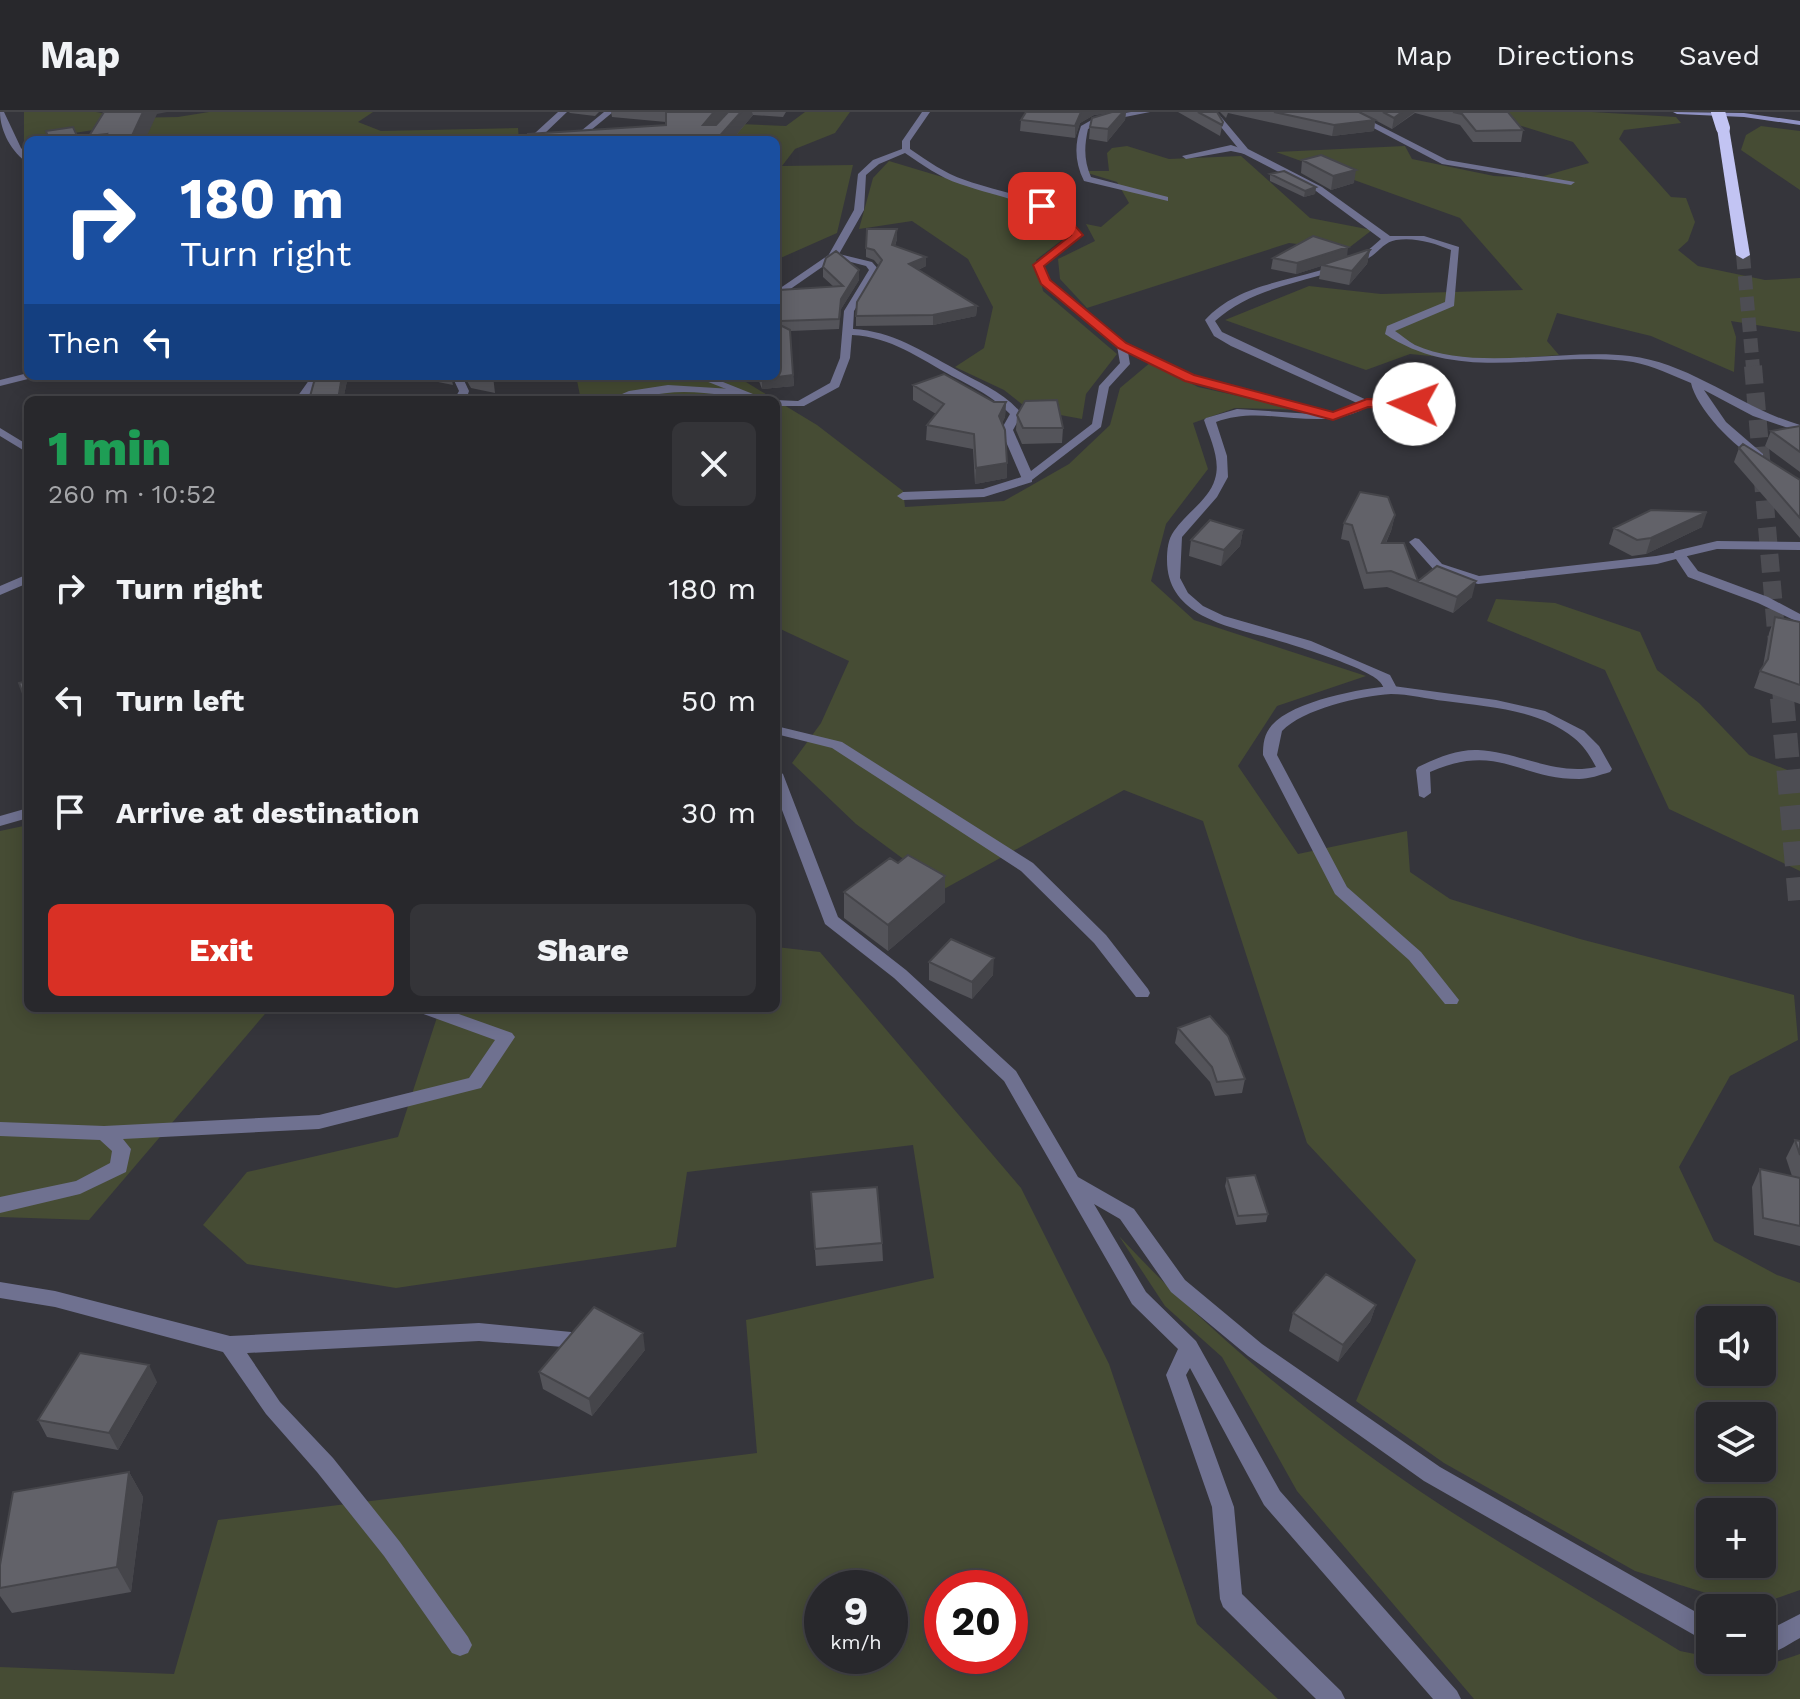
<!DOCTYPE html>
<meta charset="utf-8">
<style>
body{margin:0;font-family:"Work Sans",sans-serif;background:#343438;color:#f1f3f6;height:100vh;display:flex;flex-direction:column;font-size:30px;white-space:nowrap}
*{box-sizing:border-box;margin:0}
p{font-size:26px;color:#a5a6a9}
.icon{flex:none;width:44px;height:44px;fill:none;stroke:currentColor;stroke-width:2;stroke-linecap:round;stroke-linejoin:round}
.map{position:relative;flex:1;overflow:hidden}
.drawer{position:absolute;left:24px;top:284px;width:756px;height:616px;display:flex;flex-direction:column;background:#28282c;border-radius:12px;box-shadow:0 4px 20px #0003,0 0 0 2px #444448}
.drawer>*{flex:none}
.banner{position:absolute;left:24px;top:24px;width:756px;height:244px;border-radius:12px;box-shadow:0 4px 20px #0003,0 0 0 2px #444448;background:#1a4fa0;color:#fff;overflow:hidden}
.fabs{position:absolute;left:1696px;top:1194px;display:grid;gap:16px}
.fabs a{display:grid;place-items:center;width:80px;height:80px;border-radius:12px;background:#28282c;box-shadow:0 4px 20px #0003,0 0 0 2px #444448;font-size:40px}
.speed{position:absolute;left:804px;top:1458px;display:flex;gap:16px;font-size:40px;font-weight:700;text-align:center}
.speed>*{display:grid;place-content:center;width:104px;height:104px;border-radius:50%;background:#28282c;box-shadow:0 4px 20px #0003,0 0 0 2px #444448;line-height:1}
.speed small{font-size:20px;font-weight:400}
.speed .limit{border:12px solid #d22;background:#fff;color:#111}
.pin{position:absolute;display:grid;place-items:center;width:68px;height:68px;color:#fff;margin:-34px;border-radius:16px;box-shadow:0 4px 12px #0006}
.me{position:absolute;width:88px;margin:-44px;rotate:272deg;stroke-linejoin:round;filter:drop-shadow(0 0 6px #0008)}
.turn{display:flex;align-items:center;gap:28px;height:168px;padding:0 24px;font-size:36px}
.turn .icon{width:104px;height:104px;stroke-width:2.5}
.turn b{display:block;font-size:56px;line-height:68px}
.then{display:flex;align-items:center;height:76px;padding:0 24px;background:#0003;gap:16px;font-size:30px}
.round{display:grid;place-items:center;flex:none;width:84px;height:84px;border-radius:12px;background:#343438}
.summary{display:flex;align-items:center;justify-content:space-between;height:136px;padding:0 24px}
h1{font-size:48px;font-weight:800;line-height:60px;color:#1e9e55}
.button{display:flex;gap:16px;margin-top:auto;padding:16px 24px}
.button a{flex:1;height:92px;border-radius:12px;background:#d93025;color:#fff;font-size:32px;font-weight:800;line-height:92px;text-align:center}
.button a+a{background:#343438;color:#f1f3f6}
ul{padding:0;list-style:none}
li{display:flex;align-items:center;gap:24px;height:112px;padding:0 24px}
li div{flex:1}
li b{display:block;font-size:30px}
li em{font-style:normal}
header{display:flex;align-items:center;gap:48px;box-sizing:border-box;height:112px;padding:0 40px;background:#28282c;border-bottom:2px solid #444448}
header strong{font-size:38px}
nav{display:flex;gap:44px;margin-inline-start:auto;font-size:28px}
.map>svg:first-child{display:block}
.green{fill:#464c34;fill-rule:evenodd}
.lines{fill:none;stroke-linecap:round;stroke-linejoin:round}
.highway-tunnel-far2{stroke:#4d4d53;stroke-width:14;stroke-dasharray:14 7;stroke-linecap:butt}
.highway-tunnel-far1{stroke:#4d4d53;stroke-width:18;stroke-dasharray:18 9;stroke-linecap:butt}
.highway-tunnel{stroke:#4d4d53;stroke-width:24;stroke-dasharray:24 12;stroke-linecap:butt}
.lane{fill:#6f7190;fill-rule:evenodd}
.street{fill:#6f7190;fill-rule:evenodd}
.secondary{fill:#8f91c3;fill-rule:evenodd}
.highway{fill:#c2c4f3;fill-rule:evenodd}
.highway-bridge{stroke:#c2c4f3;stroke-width:14}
.wall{fill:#54545a}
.shaded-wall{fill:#45454a}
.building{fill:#626269;stroke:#45454a;stroke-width:2}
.route{fill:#d93025;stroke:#8d1f18;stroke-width:2}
</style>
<header>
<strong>Map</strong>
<nav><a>Map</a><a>Directions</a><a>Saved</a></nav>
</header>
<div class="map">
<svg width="1800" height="1587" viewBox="0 0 1800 1587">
<rect width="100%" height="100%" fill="#35353b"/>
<path class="green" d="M24,0H96L129,6L178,5L209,0H373L358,10L381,19L518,16L519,28H128L120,14L28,28L24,32Z
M805,0H850L835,21L795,37L782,54L853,53L837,121L776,148V28H726L739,12L786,14Z
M1424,0H1592L1676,5L1681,11L1624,18L1619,27L1671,85L1686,86L1695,110L1688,129L1678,138L1698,154L1765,168L1800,166V220L1731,209L1736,225L1734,260L1651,224L1557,201L1547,229L1559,243L1484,249L1410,242L1366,258L1225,208L1309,174L1381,182L1523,178L1460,106L1276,40L1405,34L1412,47L1494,64L1537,66L1589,51L1573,30L1525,15L1487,4Z
M1761,14L1800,19V78L1741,38L1746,23Z
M1127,34L1169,47L1241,44L1310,106L1372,118L1346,138L1289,131L1087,196L1060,167L1058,147L1095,129L1086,112L1101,115L1129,91L1117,70L1081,59H1109L1107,41L1112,36Z
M889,49L1032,92L1067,124L1036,148L1043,179L1117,242L1086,282L1082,307L1028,297L1004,278L955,255L984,236L993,195L968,147L912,109L859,117L873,66Z
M1151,250L1198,275L1301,298L1235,296L1193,311L1208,357L1166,412L1151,469L1194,508L1366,564L1277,594L1238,654L1298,742L1407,719L1410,760L1450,787L1580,827L1794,883L1798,928L1730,964L1679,1055L1714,1129L1777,1163L1800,1171V1478L1751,1495L1635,1459L1444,1351L1356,1289L1416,1148L1307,1031L1203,709L1124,678L944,777L856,712L792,651L821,611L849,549L776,515V288H581L576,264H736L817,313L903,379L905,395L1004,389L1069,352L1110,313L1120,276ZM1710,1208H1762V1260H1710ZM1710,1304H1762V1356H1710ZM1710,1400H1762V1452H1710Z
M1496,487L1555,491L1640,520L1657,558L1699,591L1749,643L1800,663V759L1669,697L1605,558L1487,509Z
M28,713V896H270L89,1108L0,1105V719Z
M776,835L820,840L1021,1076L1109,1252L1197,1512L1278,1587H0V1555L174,1562L218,1408L757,1341L746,1208L934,1166L913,1033L687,1060L676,1135L396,1176L247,1152L203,1113L247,1060L398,1025L440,896H776ZM822,1476H890V1544H822ZM942,1476H1010V1544H942Z
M1119,1124C1207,1219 1313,1307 1421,1380C1505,1436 1594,1486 1680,1539L1710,1545V1548L1762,1555L1800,1542V1587H1474L1297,1379L1222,1245L1165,1194Z"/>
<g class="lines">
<path class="highway-tunnel-far2" d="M1743,143L1753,256"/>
<path class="highway-tunnel-far1" d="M1753,254L1782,588"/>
<path class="highway-tunnel" d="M1782,586L1800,788"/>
<path class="lane" d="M1231,33L1249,39L1245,42L1231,39L1186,47L1182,44Z
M830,142L838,144L776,187V179Z
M28,261V264H33L32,266L0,274V268Z
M693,264H708L758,284L749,286Z
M1367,288L1438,290L1444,293L1438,296L1363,293L1361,291Z
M0,316L28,333V341L0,324Z
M1028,363L1032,364V370L984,385L903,388L897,384L903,380L983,377Z
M1415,426L1419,427L1442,452L1479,464L1656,444L1683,439L1698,459L1768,485L1800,502V511L1758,491L1688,465L1676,447L1657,452L1478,472L1434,458L1409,430Z
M1393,574L1496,588L1545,599L1584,619L1599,634L1612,657L1610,660C1600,663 1589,667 1579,667C1517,667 1499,630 1430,660L1431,681L1424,686L1419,684L1416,658L1418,655C1437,646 1457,637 1478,638C1519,640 1556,664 1596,655C1590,644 1584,634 1574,626C1539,597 1488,595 1445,589C1427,587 1409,582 1391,582C1360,584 1303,597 1282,619L1277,643L1347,775L1421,840L1459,888L1457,892H1445L1409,848L1335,782L1263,643C1263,632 1264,622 1272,613C1293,589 1362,576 1393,574Z
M415,896H442L512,921L515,925L481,976L319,1017L123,1027L131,1037L126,1060L80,1082L0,1101V1085L76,1069L110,1051L112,1039L100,1028L0,1024V1010L104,1014L319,1003L469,966L495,928L418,900Z
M0,1170L55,1179L230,1224L479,1211L571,1220L574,1226L571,1232L564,1235L479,1229L247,1241L280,1290L333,1346L400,1430L468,1525L472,1533L468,1541L460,1544L452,1541L384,1444L317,1360L266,1302L223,1240L55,1195L0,1186Z"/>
<path class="street" d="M0,0H4L21,36L28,43V51C12,41 0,19 0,0Z
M558,0H567L543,23L547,28H538L535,21Z
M604,0H613L579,28H570Z
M922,0H930L910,29V37C928,49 944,61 965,68C1010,84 1048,84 1082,123L1044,154L1049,168L1126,231L1193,264L1332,300L1357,291L1231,234L1214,224L1205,208C1245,164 1312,170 1362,142C1369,138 1375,132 1381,127L1316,79L1242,41L1209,0H1217L1248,37L1322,75L1390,124H1424L1459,135L1454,194L1395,219C1401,223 1408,229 1415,233C1474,260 1565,236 1630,244C1691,251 1741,296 1800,313V320L1753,304L1704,278L1726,310L1763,342V346L1759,347C1735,338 1696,295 1691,271C1672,263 1653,254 1633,250C1548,237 1463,274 1385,222L1387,214L1445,190L1451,138C1434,131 1415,125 1396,128C1383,130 1377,143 1365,148C1316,170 1257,171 1215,209L1222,220L1373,291C1325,326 1268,290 1216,310L1227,344L1228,365L1217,385L1182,425L1180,466L1188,481L1203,494L1224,504L1311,529L1390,563L1398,578L1396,581H1386C1384,577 1383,573 1380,570C1368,555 1284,530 1262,524C1220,513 1167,500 1167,448C1167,438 1168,427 1174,419C1186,401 1209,388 1215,367C1221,348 1210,326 1204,308L1206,306L1237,297L1312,302L1185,268L1128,240L1130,252L1109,275L1101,315L1028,371L1022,367L1001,318L1010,302C994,285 973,275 952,264C919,246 891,225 852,223L850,246L839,275L804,294H776L775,288L798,289L830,271L840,246L844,199L869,158L866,154L828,144L854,98L858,62L873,48L902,37V29ZM905,41C923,53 939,65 960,72C1003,87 1037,88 1071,123L1034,153L1042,171L1117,234L1120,251L1099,274L1092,312L1031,359L1013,318L1022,302C1004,280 979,271 955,257C922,239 892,219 853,217L854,199L879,158L872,150L839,142L864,98L866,63L879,52Z
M1131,0H1150L1100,10L1088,17C1084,35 1084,49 1091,65L1168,85V89L1084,69C1075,51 1074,33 1081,14L1095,6Z
M1343,0H1353L1447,48L1575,70L1571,73L1442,52Z
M312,264H322L307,288H295Z
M452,264H462L469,279L466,288H454L459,279Z
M668,273L732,277L773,288C743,288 714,280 684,280C658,280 634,288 608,288L629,279Z
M1717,429L1800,430V438L1717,437L1679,446L1673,442L1675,439Z
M28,462V471L0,483V474Z
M776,614L842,630L1033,751L1106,823L1148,877L1150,881L1148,885H1136L1094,831L1021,759L832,636L776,622Z
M776,657L783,662L838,805L906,858L1016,959L1078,1065L1134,1097L1185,1168L1262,1232L1440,1355L1710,1508V1532L1424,1369L1248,1244L1171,1180L1120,1107L1094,1092L1146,1180L1196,1229L1280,1379L1457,1579L1461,1587H1433L1264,1393L1190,1256L1186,1263L1234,1395L1242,1482L1341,1579L1345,1587H1316L1223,1495L1220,1487L1212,1395L1166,1263L1178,1237L1132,1192L1004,969L894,866L825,812L776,682Z
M28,696V706L0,714V704Z
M1800,1502V1526C1788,1532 1776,1543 1762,1541V1519H1767Z"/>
<path class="secondary" d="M1673,0L1744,1L1800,9V13L1744,5L1677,2Z"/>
<path class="highway" d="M1723,12L1729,16L1750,143L1743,147L1736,143L1717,16Z"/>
<path class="highway-bridge" d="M1718,0L1723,16"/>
</g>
<path class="wall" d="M569,0H599L595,4L570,1Z
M611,0H786L783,5L753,3L732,28H528L666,13V10L612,5Z
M1026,0H1126L1125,8L1107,30L1089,27L1090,15L1110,1L1094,3L1080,11L1075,26L1020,19L1021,8Z
M1178,0H1217L1223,10L1220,24Z
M1220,0H1359L1375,8L1374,19L1332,24L1228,1L1226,6Z
M1360,0H1508L1523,18L1521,30H1473L1460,13L1415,1L1392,17Z
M1302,48L1354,71L1331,78L1301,61Z
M1270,62L1316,75L1315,82L1304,85L1270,69Z
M897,127L895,134L926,154L918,158L977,194L976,204L933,213L856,214V204L879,154L874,148L866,145V136Z
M1370,138L1367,152L1349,173L1319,167L1321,154L1296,162L1271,157L1273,146L1347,144Z
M823,155L859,158V168L841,197L839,217L790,219L794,274L762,277L757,264H776L781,213L779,178L834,175L823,165Z
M319,264H374V265L348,264L343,288H309Z
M427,264H451L453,273L428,268Z
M464,264H493L495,281L471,276Z
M913,273L994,290H1006L1005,305L1002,311L1007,366L975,372L973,337L926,328L927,313L936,302L913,288Z
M1017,303L1063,316L1062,331L1022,332L1016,318Z
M1800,314V360L1765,334L1771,319Z
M1739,336L1800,368V426L1734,350Z
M1395,403L1391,419L1386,431L1418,469L1472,485L1453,501L1387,475L1364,477L1349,429L1341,427L1344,411Z
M1702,415L1646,442L1632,444L1609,432L1614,416Z
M1243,418L1240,434L1221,454L1189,444L1191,428Z
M1775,505L1800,510V592L1754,576L1760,559L1763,554L1769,521Z
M844,780L945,790L888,839L844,806Z
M929,850L993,863L972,887L929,868Z
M1178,916L1245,967L1242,981L1215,984L1210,970L1175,931Z
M1795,1028L1800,1029V1134L1754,1123L1752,1075L1760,1057L1792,1064L1786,1046Z
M1227,1066L1268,1102L1266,1110L1236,1113L1225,1074Z
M811,1080L882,1131L883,1149L816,1154Z
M1376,1193L1370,1210L1338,1250L1289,1219L1293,1201Z
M645,1238L592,1304L543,1277L539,1260Z
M157,1270L118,1338L47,1325L38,1308Z
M129,1360L143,1385L131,1480L12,1501L0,1484V1453Z"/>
<path class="shaded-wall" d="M143,0H167L157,2L145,28H130Z
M714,0H729L707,26L703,13Z
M741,0H752L753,3L732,28H717Z
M1080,0H1115L1094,3L1080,11L1075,26V14Z
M1123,0H1126L1125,8L1107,30L1108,17Z
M1402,0H1415L1392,17L1394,6Z
M1375,8L1374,19L1332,24L1334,13Z
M107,22L109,28H90L89,24Z
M1356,58L1354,71L1331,78L1333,64Z
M1316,75L1315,82L1304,85L1305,79Z
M897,117V127L892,142V133Z
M1348,135L1347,146L1296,162L1297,151Z
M1370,138L1367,152L1349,173L1352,159Z
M926,145V154L909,162V152Z
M859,158V168L841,197L839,217L841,187Z
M977,194L976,204L933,213V203Z
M793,263L794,274L762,277V267Z
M342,264H348L343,288H338Z
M1006,290L1005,305L998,319L999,304Z
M1007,351V366L975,372L976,356Z
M1707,400L1702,415L1646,442L1651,426Z
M1395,403L1391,419L1378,447L1382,431Z
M1243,418L1240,434L1221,454L1224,438Z
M1476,469L1472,485L1453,501L1457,485Z
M945,764V790L888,839V813Z
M994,846L993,863L972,887V870Z
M351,896H390L352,902Z
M1376,1193L1370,1210L1338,1250L1343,1233Z
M643,1221L645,1238L592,1304L589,1287Z
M149,1253L157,1270L118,1338L109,1321Z
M129,1360L143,1385L131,1480L117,1455Z"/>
<path class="building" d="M104,0H143L130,28H104L107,22L89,24Z
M666,0H714L703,13H716L728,0H741L717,27L683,24L681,28H528V22L666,13Z
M1026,0H1081L1075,14L1021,8Z
M1112,0H1123L1108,17L1090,15L1092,6Z
M1198,0H1217L1223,10L1222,13Z
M1274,0H1359L1375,8L1334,13Z
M1383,0H1402L1394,6Z
M1453,0H1508L1523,18L1476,19L1462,2Z
M73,15L79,28H49L46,19Z
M1321,43L1356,58L1333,64L1302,48Z
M1284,59L1316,75L1305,79L1270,62Z
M867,117H897L892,133L926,145L909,152L977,194L933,203L856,204L857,190L882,148L874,138L866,136Z
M1313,124L1348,135L1297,151L1273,146Z
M1367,138H1370L1352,159L1322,153Z
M836,139L859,158L841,187L839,207L781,209L779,178L843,174L823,155L826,146Z
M776,211L790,218L793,263L762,267L761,264H776Z
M944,262L994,290H1006L999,304L1005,318L1007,351L976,356L974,322L927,313L944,292L913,273Z
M319,264H342L338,288H309L314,270Z
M475,264H493V267Z
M1057,288L1063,316H1023L1017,303L1025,289Z
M1800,314V340L1771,319Z
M1743,332L1800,368V406L1739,336Z
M1360,380L1388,385L1395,403L1382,431H1404L1418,469L1437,454L1476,469L1457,485L1391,459L1367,461L1352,413L1344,411Z
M1651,398L1707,400L1651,426L1637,428L1614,416Z
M1210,408L1243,418L1224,438L1191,428Z
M1775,505L1800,510V573L1760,559L1768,547Z
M28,569V595L19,571Z
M908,743L945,764L888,813L844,780L890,746L898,751Z
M951,827L994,846L972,870L929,850Z
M1210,904L1228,924L1245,967L1217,970L1212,955L1178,916Z
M1795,1028L1800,1029V1043Z
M1760,1057L1800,1066V1114L1763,1106Z
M1255,1063L1268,1102L1238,1104L1227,1066Z
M877,1075L882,1131L815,1137L811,1080Z
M1326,1162L1376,1193L1343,1233L1293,1201Z
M594,1195L643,1221L589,1287L539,1260Z
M80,1241L149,1253L109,1321L38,1308Z
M129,1360L117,1455L0,1476V1453L13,1380Z"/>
<path class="route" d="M1042,91L1065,102L1083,123L1044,154L1050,168L1126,231L1194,263L1333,300L1367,287L1414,288L1420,292L1414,296L1368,295L1333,308L1185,269L1118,236L1041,172L1033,153L1071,123L1057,106L1038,96Z"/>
</svg>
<div class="fabs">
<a><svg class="icon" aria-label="sound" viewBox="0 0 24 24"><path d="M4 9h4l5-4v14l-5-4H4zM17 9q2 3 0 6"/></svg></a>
<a><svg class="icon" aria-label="layers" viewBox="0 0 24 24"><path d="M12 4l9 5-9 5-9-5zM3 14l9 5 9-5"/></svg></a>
<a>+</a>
<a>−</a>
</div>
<div class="speed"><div>9<small>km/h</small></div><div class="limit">20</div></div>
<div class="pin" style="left:1042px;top:94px;background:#d93025"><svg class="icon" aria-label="arrive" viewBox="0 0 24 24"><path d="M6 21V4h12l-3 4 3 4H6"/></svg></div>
<svg class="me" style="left:1414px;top:292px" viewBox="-20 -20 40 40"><circle r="19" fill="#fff"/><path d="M0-13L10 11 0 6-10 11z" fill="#d93025"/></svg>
<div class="banner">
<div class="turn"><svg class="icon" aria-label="right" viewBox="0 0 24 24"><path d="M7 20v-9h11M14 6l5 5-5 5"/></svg><div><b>180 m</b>Turn right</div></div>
<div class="then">Then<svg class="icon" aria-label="left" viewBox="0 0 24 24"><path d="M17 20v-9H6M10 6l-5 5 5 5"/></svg></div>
</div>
<section class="drawer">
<div class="summary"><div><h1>1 min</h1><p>260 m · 10:52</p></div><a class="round"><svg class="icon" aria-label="close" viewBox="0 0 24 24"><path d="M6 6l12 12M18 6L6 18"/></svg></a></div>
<ul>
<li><svg class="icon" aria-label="right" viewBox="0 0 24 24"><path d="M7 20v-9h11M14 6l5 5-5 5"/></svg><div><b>Turn right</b></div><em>180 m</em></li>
<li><svg class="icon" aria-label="left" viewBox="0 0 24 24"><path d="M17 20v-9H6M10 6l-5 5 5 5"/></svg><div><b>Turn left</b></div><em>50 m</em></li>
<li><svg class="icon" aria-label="arrive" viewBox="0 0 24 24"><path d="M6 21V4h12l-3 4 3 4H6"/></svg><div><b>Arrive at destination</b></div><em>30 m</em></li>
</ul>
<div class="button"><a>Exit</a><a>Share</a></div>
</section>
</div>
